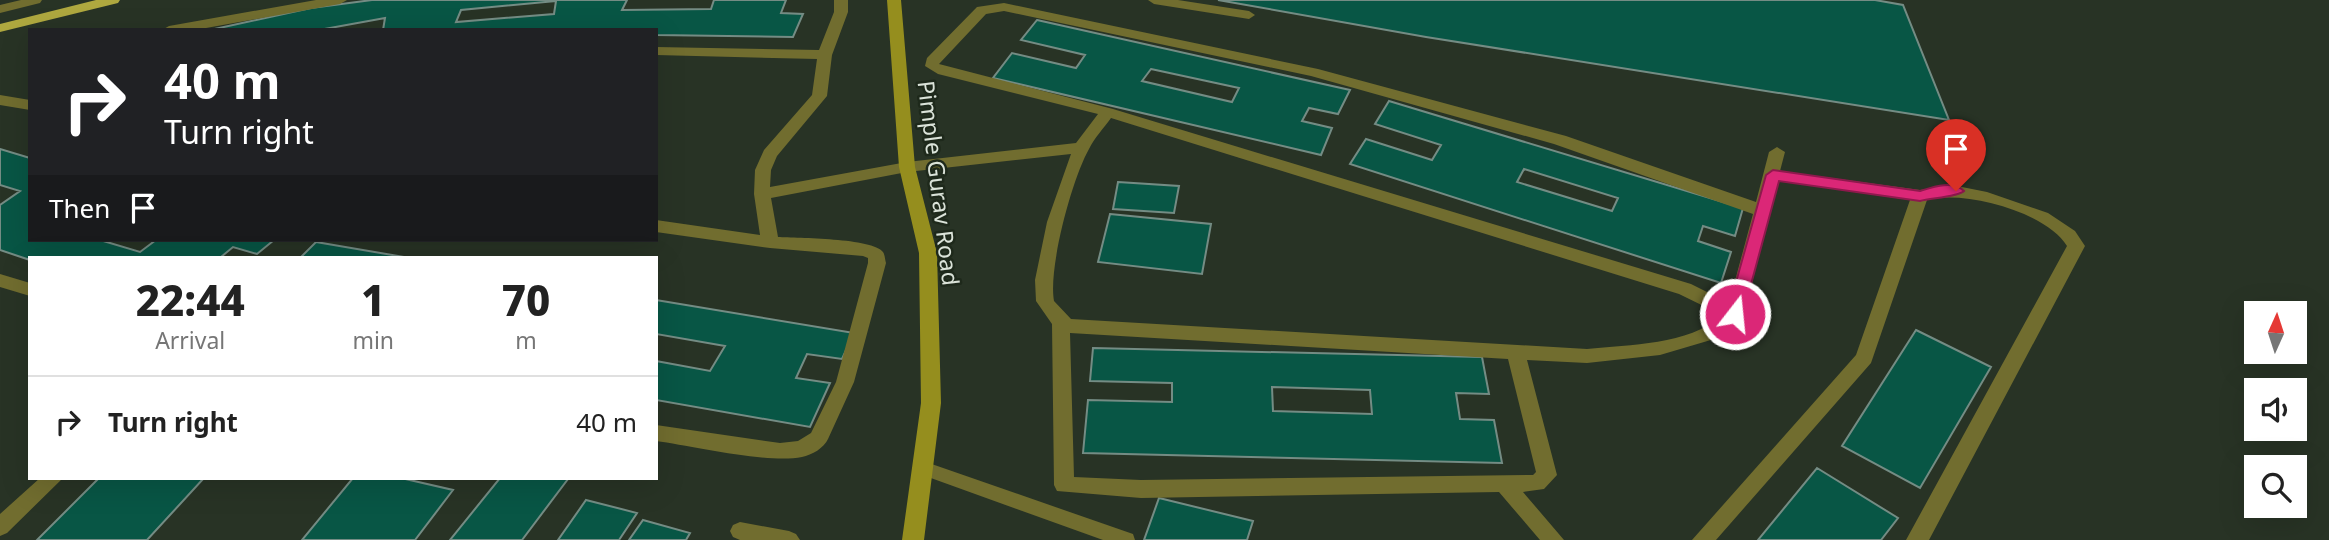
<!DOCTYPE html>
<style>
body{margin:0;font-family:"Noto Sans",sans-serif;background:#f6f6f6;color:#222;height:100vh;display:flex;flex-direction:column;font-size:26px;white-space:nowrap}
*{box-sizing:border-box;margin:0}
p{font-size:23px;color:#767676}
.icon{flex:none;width:38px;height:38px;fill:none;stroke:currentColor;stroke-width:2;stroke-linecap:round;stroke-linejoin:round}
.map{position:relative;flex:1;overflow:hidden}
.drawer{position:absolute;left:28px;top:256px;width:630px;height:224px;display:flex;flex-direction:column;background:#fff;border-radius:0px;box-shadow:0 7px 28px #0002}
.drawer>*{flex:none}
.guide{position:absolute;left:28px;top:28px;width:630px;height:214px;border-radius:0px;box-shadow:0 7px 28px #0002;background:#202124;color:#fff;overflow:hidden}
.needle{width:46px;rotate:3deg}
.tools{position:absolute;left:2244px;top:301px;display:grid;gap:14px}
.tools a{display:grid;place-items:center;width:63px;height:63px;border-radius:0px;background:#fff;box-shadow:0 7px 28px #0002;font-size:35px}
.pin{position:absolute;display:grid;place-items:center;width:60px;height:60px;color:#fff;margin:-72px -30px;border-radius:50% 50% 50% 0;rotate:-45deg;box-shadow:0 0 7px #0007}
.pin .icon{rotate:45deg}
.me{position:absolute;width:77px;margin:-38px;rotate:16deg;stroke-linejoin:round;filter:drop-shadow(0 0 5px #0008)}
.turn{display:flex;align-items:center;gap:24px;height:147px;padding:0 21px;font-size:32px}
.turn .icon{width:91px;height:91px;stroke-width:2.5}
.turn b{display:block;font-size:49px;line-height:60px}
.then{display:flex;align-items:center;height:66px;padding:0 21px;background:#0003;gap:14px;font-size:26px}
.eta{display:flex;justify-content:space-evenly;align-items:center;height:119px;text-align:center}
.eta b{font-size:42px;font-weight:800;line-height:49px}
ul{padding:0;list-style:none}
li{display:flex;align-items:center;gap:21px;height:91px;padding:0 21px;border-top:2px solid #e0e0e0}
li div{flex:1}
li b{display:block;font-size:26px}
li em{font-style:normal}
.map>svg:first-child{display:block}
.building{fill:#085645;stroke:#748c84;stroke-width:2;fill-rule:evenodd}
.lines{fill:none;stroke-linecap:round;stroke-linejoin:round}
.lane{fill:#716d2f;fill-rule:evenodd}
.street{fill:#716d2f;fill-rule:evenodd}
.secondary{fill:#958e1e;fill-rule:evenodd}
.primary{fill:#afa83f;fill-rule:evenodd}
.route{fill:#db2777;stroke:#8e194d;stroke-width:2}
.labels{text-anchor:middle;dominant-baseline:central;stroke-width:5;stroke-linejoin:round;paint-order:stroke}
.street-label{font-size:23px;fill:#dbe3d9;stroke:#1e291b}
</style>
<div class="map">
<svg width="2329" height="540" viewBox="0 0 2329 540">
<rect width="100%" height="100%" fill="#283325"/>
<path class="building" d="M372,0H627L622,10L711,9L714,0H786L781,13L803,14L793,37L656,35V30H383L385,18L319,30H210L311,8ZM556,1L554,14L456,22L461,10Z
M1218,0H1875L1903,5L1949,120L1426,37Z
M1037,20L1350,90L1338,114L1309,108L1302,121L1332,128L1321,155L993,78L1012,53L1076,68L1085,55L1021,40ZM1151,69L1239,88L1232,102L1142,81Z
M1389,101L1743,208L1735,236L1703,226L1698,241L1731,252L1721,283L1350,164L1366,139L1432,160L1441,145L1375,124ZM1524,169L1618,198L1612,211L1517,182Z
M0,149L30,158V240H100L140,252L156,240H274L257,254L233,247L221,257H30V260L0,250V205L20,191L0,185Z
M1118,182L1179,186L1174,213L1113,209Z
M1110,214L1211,224L1202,274L1098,262Z
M316,242L404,257H301Z
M656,300L854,333L842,359L807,354L796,378L830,383L810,427L656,400V361L710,371L725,346L656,334Z
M1916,330L1991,367L1920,488L1842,446Z
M1093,348L1482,357L1489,394L1456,393L1460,419L1494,420L1502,463L1083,453L1088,400L1172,402V383L1090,381ZM1272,387L1370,390L1372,414L1273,411Z
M1817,468L1898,518L1881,540H1758Z
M99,478H204L147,540H37Z
M353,478H401L453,490L415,540H302Z
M500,478L568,479L522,540H450Z
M1159,498L1253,521L1247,540H1144Z
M586,500L637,513L619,540H558Z
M643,520L690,533L686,540H629Z"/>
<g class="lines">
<path class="lane" d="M21,0H42L40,3L0,13V5Z
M1148,0H1178L1249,11L1255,15L1249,19L1154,4Z
M923,461L1133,534L1135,540H1103L917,473L914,468L917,463Z"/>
<path class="street" d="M316,0H347L340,4L195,30H162L169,26Z
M834,0H848V12L832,55L827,96L777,156L771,170L770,187L907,162L1076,143L1098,114L938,74L925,66L927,58L977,7L1004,3L1318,69L1566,136L1756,202L1769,152L1777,147L1785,152L1780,171L1920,190L1952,185L1987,192L2048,213L2075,231L2085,246L1929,540H1906L2067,246C2046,212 1965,190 1927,200L1871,363L1716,540H1692L1856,355L1910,200L1778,181L1744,314L1721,337L1660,355L1587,363L1527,360L1557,475L1544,489L1523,492L1564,540H1540L1499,492L1141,498L1057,491L1054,485L1052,324L1036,301L1035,280L1047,222L1071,154L907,172L771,198L778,237C797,238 873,238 883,252C885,255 885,260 886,263L854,382L828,439C824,448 812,455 802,457C768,464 693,446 656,441V425L780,443L798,441L811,433L836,382L868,263V258L863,256L770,248L656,232V220L760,235L754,194L755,170L764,150L812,95L817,59L656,55V47L819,50L834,12ZM1004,11L1311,76L1554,144L1753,214L1729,303L1691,284L1113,109L939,64L986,14ZM1111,118L1679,294L1722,315C1688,346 1630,344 1587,349L1071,319L1054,301C1048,268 1072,179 1089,149C1094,138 1104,128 1111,118ZM1070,333L1508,359L1536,472L1533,475L1141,480L1074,477Z
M0,95L30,100V110L0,105Z
M0,274L30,283V296L0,287Z
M40,478H63L7,533L0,536V514Z
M740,522L789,531L796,534L800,540H740L733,537L730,531L733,525Z"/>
<path class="secondary" d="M887,0H901L915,167L937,253L941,403L924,540H902L921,403L919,253L899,167Z"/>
<path class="primary" d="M96,0H120L118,3L0,32V24Z"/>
</g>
<path class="route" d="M1773,170L1920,191C1933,187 1953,180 1964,191C1958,197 1931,198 1920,201L1779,181L1743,314L1735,320L1727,314L1766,175Z"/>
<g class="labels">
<g class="street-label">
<text transform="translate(939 183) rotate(83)">Pimple Gurav Road</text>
</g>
</g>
</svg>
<div class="tools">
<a><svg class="needle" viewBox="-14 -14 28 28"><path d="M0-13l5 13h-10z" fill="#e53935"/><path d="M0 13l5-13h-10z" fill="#767676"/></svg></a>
<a><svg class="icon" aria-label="sound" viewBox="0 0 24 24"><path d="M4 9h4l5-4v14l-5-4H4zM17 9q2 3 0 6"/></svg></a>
<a><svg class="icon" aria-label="search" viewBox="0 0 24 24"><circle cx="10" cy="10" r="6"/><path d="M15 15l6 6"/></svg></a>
</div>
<div class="pin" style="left:1956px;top:191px;background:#d93025"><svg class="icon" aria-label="arrive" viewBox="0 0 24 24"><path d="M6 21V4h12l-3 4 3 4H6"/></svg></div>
<svg class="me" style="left:1735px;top:314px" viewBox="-20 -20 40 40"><circle r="17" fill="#db2777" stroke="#fff" stroke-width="3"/><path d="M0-11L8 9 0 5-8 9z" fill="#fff"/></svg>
<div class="guide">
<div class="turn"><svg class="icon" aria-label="right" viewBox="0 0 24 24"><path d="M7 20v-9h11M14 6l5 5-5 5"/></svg><div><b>40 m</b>Turn right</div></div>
<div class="then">Then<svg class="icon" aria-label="arrive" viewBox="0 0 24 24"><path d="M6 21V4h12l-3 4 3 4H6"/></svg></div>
</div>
<section class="drawer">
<div class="eta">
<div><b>22:44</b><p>Arrival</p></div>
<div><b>1</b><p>min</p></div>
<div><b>70</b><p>m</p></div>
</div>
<ul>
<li><svg class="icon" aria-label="right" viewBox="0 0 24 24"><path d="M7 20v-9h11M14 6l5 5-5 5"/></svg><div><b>Turn right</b></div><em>40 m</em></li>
</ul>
</section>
</div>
